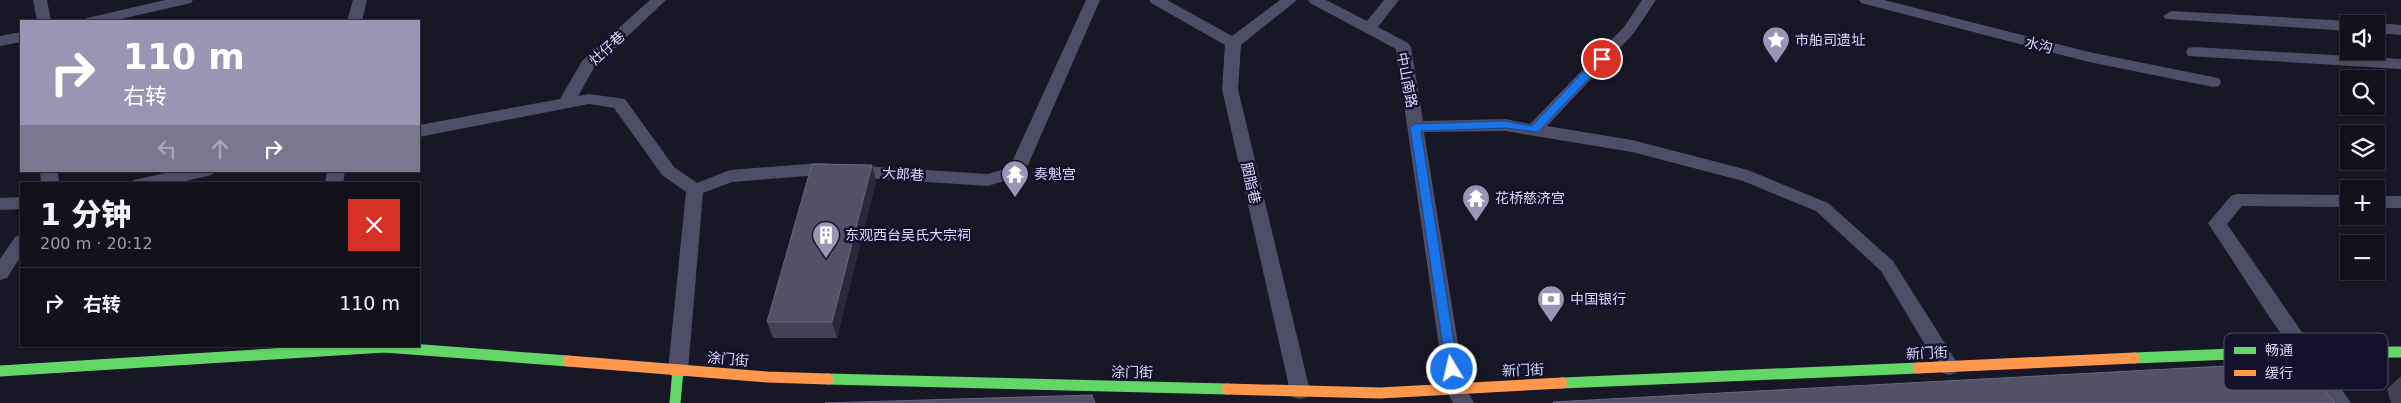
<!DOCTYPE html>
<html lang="zh">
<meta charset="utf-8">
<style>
body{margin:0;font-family:"DejaVu Sans","Noto Sans SC",sans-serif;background:#1b1a25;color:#f1f3f6;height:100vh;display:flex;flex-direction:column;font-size:19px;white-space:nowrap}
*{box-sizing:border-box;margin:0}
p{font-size:16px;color:#9c9da3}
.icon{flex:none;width:28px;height:28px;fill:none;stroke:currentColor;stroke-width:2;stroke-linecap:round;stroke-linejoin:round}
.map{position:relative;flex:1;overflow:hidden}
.side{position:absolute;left:20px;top:182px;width:400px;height:165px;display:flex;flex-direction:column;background:#12111c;border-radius:0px;box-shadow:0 1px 4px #0004,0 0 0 1px #31313b}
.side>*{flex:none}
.guide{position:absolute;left:20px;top:20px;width:400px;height:152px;border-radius:0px;box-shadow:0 1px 4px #0004,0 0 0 1px #31313b;background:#9896b3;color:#fff;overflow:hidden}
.fabs{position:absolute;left:2340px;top:15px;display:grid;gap:10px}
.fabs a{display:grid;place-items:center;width:45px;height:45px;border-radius:0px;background:#12111c;box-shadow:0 1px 4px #0004,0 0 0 1px #31313b;font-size:25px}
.pin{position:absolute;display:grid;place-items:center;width:42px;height:42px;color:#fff;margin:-21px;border:2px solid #fff;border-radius:50%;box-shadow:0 1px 5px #0007}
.me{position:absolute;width:55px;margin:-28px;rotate:351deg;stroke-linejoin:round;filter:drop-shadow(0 0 4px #0008)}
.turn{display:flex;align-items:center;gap:18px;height:105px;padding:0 20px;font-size:22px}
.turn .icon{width:65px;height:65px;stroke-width:2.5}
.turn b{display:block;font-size:35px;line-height:42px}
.lanes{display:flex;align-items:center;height:48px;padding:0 20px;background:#0003;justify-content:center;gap:25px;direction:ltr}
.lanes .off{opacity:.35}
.round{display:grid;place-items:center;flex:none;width:52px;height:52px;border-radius:0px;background:#1b1a25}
.head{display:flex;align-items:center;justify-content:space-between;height:85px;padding:0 20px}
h1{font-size:30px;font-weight:800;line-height:38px}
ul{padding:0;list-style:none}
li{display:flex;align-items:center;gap:15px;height:70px;padding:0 20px;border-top:1px solid #31313b}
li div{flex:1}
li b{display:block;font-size:19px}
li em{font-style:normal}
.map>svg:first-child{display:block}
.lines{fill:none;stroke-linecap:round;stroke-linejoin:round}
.street{fill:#4d4d65;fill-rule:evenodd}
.fast{stroke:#63d668;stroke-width:11}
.slow{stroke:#ff974d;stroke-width:11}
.wall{fill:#434153}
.shaded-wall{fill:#2b2939}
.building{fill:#535165;stroke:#69677e}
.route{fill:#1a73e8;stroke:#114b97}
.labels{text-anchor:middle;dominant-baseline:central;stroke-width:5;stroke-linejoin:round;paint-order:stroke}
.poi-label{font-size:14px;fill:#dddbff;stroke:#14112b;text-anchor:start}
.street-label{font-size:14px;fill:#dddbff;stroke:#14112b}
.key{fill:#14112b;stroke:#504e6b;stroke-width:1}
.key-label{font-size:14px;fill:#dddbff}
</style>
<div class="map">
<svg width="2401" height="403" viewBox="0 0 2401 403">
<rect width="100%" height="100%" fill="#181725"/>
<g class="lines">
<path class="street" d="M33,0H47L51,21H37Z
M165,0H193L191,3L112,21H84L87,18Z
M353,0H367L362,21H347Z
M650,0H666L594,68L578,96L589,94L625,99L674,167L697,183L730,170L820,163L988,174L1005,169L1012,162L1086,0H1100L1028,165L1017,177L988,186L820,175L732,182L703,193L688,370L685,376L678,378L671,376L668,370L686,192L662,175L614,108L589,104L419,137V125L560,99L582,61Z
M1149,0H1167L1232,36L1280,0H1297L1241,45L1238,89L1310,391L1307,397L1300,399L1293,397L1290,391L1222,89L1225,45L1151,3Z
M1308,0H1326L1367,21L1384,0H1399L1378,27L1408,43L1411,47L1423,121L1505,119L1530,124L1624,27L1642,0H1656L1634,33L1547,126L1632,140L1748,170L1828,203L1893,261L1956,361L1959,367L1956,373L1949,375L1942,373L1881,271L1816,211L1743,181L1632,152L1505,131L1424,132L1465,387L1474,403H1453L1445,388L1396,49L1310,3Z
M1859,0H1884L2089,52L2213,77L2219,78L2221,82L2219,86L2213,87L2089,62L1861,3Z
M2171,11L2349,21L2355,24H2349V31L2166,19L2163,16Z
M2376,23L2401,25V35L2376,33V24H2374Z
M21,32V42L0,46V36Z
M2194,47L2401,59V69L2188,56L2186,52L2188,48Z
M40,171H58L59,184H41Z
M174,171H214L212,175L172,184H132L134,180Z
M327,171H345L343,184H325Z
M2237,194L2349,195V207L2242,206L2227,224L2351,403H2330L2270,318L2208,223L2231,196Z
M2376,196H2401V208H2376Z
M21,197V209L0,210V198Z
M21,235V256L7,278L0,280V259L15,237Z"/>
<path class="fast" d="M2134,358L2257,353L2401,352
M0,371L384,347L568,361
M828,379L1227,389
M1562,383L1918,368
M675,403L678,370"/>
<path class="slow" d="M568,361L767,377L828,379
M1918,368L2134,358
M1227,389L1380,393L1562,383"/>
</g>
<path class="wall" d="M876,181L837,338H773L767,322Z
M2401,376V403H2391L2387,389Z"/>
<path class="shaded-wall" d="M872,165L876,181L837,338L832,322Z"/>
<path class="building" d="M812,164L872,165L832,322H767Z
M2300,362L2335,403H1553V402Z
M1092,395L1095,403H825Z"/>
<path class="route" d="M1602,55L1607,59L1605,61L1538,132L1505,128L1421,131L1458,369L1457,373H1447L1410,127L1415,124L1505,121L1532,126L1598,56Z"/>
<defs>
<g id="sight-pin" transform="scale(1.4375)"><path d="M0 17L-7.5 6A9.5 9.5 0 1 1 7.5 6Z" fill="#9896b3" stroke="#14112b"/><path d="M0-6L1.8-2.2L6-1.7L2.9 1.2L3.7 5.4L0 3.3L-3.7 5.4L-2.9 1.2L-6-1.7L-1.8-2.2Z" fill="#fff"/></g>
<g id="temple-pin" transform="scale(1.4375)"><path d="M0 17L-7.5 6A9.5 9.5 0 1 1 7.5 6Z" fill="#9896b3" stroke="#14112b"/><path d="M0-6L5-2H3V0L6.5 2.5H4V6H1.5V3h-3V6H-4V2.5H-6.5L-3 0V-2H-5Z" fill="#fff"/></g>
<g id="building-pin" transform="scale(1.4375)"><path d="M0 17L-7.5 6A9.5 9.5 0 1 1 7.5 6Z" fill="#9896b3" stroke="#14112b"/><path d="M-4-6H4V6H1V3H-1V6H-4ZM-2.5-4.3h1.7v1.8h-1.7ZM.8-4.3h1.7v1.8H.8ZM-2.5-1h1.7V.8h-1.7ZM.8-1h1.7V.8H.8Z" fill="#fff"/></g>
<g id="bank-pin" transform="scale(1.4375)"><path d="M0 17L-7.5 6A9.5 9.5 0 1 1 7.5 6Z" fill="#9896b3" stroke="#14112b"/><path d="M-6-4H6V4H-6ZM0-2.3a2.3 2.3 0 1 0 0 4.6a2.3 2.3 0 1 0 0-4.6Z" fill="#fff"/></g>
</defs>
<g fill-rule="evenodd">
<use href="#sight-pin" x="1776" y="40"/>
<use href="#temple-pin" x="1015" y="174"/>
<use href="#temple-pin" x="1476" y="198"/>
<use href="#building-pin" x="826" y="235"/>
<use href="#bank-pin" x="1551" y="299"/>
</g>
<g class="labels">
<g class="poi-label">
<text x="1795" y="40">市舶司遗址</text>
<text x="1034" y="174">奏魁宫</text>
<text x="1495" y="198">花桥慈济宫</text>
<text x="845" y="235">东观西台吴氏大宗祠</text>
<text x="1570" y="299">中国银行</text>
</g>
<g class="street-label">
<text transform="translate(2039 45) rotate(14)">水沟</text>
<text transform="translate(607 48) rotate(-43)">灶仔巷</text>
<text transform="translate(1407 80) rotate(79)">中山南路</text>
<text transform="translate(903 174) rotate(4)">大郎巷</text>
<text transform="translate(1251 183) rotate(77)">胭脂巷</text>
<text transform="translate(1927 353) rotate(-3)">新门街</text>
<text transform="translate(728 359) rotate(5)">涂门街</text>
<text transform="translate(1523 370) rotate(-2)">新门街</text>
<text transform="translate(1132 372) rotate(1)">涂门街</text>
</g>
</g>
<rect x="2224" y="333" width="164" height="57" rx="8" class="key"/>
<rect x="2234" y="347" width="22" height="7" fill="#63d668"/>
<rect x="2234" y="370" width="22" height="6" fill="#ff974d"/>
<g class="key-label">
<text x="2265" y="355">畅通</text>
<text x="2265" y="378">缓行</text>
</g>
</svg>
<div class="fabs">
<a><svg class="icon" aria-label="sound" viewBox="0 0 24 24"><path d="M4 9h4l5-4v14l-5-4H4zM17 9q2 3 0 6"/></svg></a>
<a><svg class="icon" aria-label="search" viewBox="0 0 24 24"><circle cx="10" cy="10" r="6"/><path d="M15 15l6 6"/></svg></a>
<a><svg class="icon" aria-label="layers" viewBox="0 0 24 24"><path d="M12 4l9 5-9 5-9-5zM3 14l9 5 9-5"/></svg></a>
<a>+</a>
<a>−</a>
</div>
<div class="pin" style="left:1602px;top:59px;background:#d93025"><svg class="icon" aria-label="arrive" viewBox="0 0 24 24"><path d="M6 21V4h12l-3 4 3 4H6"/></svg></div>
<svg class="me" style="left:1452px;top:369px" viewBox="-20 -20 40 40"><circle r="17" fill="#1a73e8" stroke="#fff" stroke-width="3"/><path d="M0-11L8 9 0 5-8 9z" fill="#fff"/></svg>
<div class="guide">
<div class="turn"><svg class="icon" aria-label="right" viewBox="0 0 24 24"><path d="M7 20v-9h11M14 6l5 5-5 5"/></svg><div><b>110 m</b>右转</div></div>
<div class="lanes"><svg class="icon off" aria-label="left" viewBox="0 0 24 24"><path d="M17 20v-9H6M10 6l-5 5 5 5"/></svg><svg class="icon off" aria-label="ahead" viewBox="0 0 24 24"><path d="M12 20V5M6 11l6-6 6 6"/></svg><svg class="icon" aria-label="right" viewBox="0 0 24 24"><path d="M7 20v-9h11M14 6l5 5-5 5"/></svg></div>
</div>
<section class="side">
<div class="head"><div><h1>1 分钟</h1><p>200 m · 20:12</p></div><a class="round" style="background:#d93025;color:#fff"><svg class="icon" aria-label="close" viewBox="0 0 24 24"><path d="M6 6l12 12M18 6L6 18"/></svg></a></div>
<ul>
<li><svg class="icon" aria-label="right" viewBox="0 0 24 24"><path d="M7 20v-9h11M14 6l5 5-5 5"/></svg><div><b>右转</b></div><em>110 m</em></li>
</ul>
</section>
</div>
